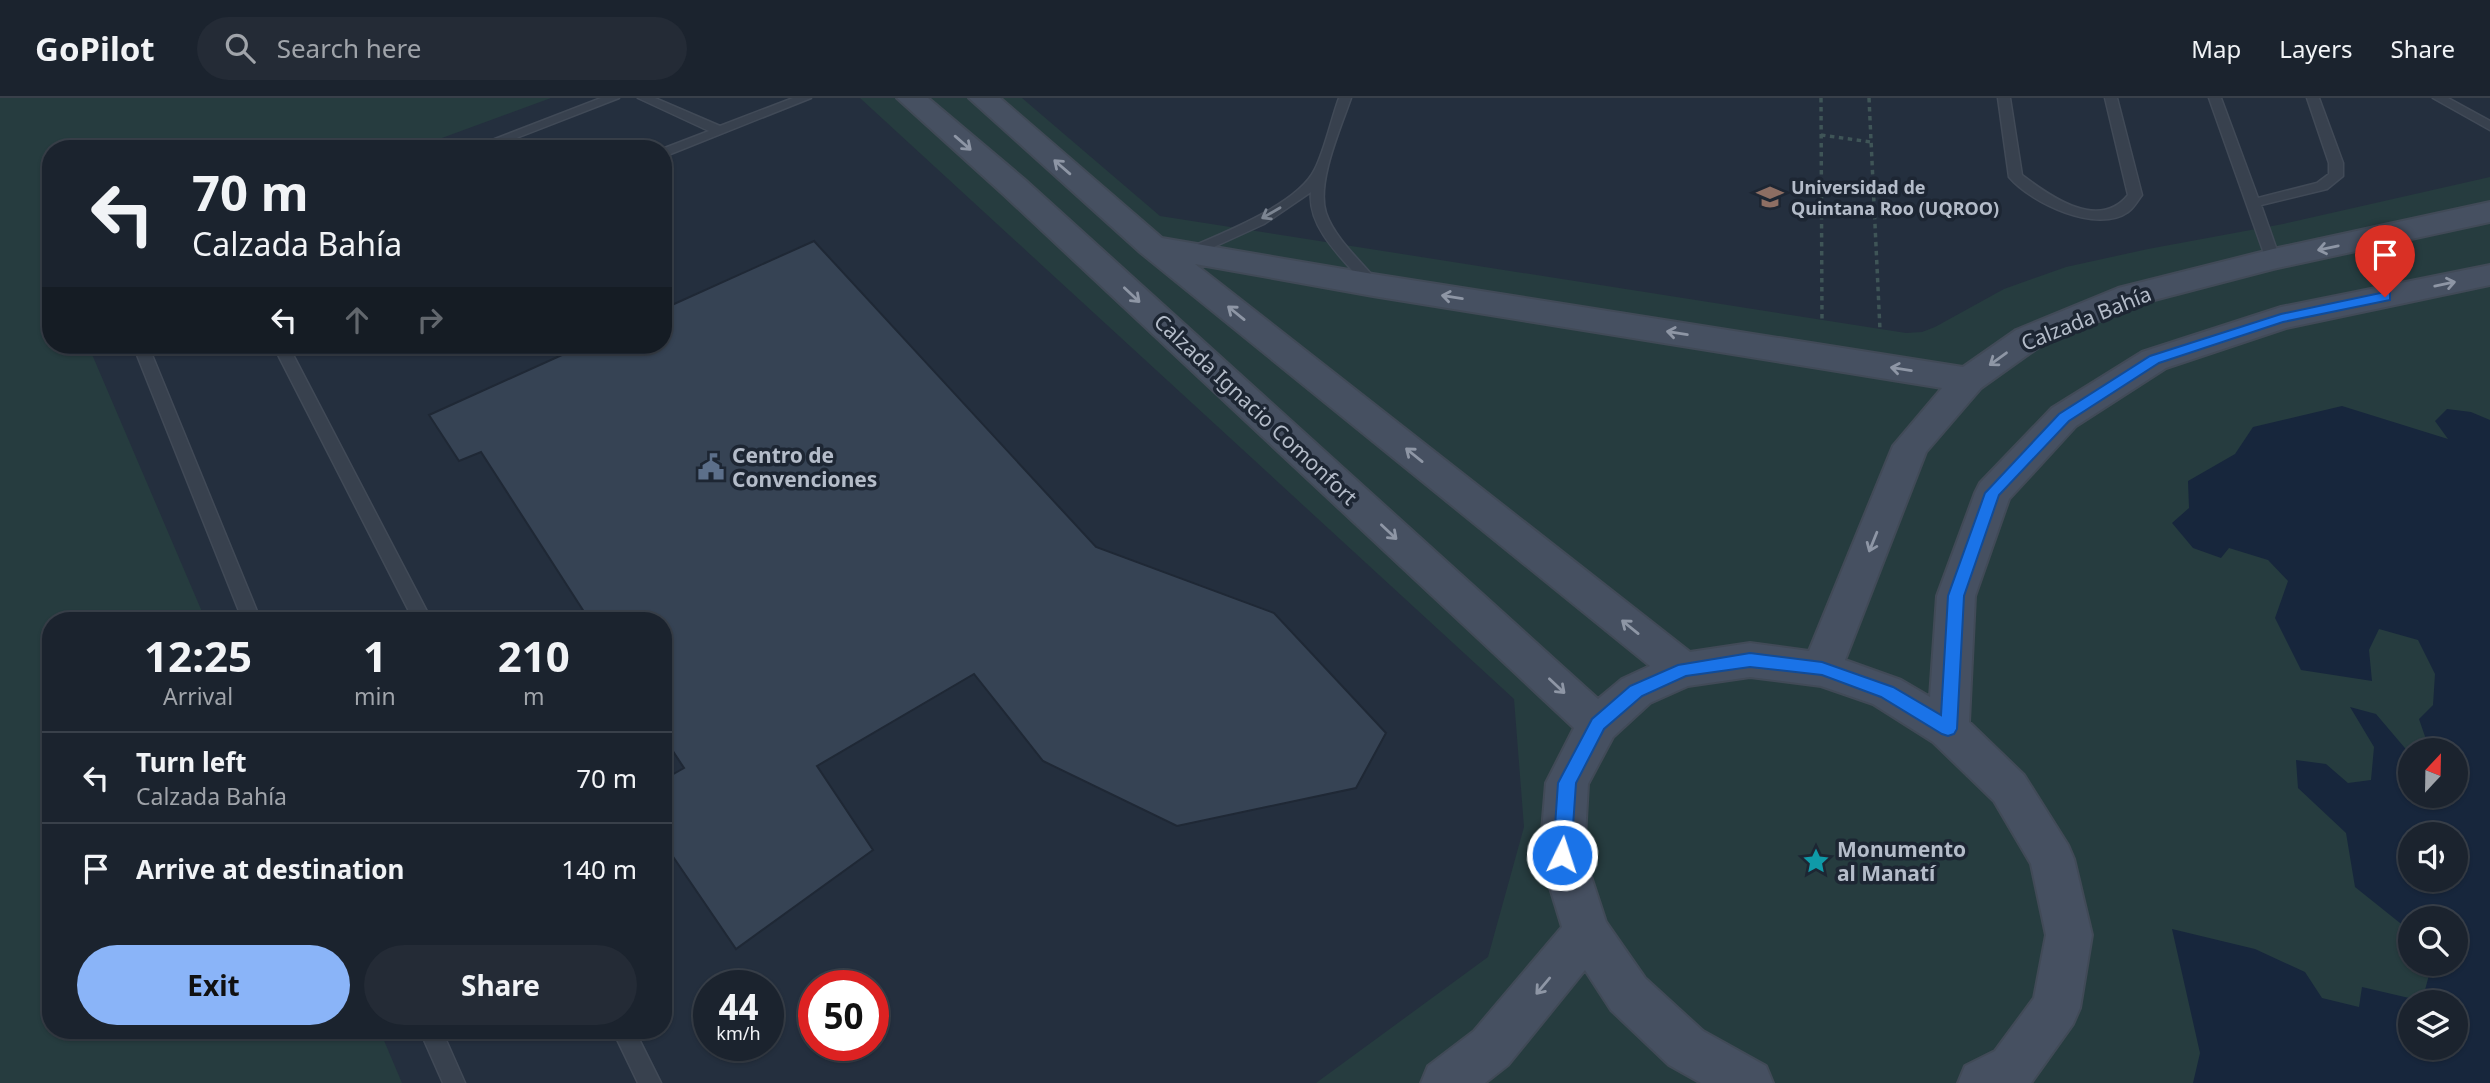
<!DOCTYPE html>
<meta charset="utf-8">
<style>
body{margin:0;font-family:"Noto Sans",sans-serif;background:#242b36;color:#f1f3f6;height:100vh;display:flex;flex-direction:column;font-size:26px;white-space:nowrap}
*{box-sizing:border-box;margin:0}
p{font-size:23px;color:#a0a4aa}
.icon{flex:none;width:38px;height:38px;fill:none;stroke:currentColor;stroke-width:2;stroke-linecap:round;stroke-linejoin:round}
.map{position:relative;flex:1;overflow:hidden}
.sheet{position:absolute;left:42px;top:514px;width:630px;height:427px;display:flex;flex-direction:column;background:#1b232e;border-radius:28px;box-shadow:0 2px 5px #0004,0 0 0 2px #39404a}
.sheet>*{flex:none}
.top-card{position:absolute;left:42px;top:42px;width:630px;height:214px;border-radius:28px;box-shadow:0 2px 5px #0004,0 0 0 2px #39404a;background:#1b232e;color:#f1f3f6;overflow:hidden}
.needle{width:46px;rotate:22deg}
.fabs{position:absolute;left:2398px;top:640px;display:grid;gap:14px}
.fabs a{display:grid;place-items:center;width:70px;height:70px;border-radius:50%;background:#1b232e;box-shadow:0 2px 5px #0004,0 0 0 2px #39404a;font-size:35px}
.speed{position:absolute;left:693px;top:872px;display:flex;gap:14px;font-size:35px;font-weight:700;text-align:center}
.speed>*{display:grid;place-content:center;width:91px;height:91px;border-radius:50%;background:#1b232e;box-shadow:0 2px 5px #0004,0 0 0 2px #39404a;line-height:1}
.speed small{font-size:18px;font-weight:400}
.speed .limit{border:10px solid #d22;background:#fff;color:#111}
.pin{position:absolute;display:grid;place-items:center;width:60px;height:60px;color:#fff;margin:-72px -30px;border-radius:50% 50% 50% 0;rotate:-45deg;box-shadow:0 0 7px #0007}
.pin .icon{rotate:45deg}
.me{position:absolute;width:77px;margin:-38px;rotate:4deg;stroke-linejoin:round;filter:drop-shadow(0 0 5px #0008)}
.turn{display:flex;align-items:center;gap:24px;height:147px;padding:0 35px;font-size:32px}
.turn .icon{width:91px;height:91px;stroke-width:2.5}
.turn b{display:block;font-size:49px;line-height:60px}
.lanes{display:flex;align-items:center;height:66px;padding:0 35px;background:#0003;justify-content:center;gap:35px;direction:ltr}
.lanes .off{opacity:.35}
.eta{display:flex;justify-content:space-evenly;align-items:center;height:119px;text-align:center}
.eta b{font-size:42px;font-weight:700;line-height:49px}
.button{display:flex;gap:14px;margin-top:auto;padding:14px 35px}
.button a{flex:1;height:80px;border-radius:42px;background:#8ab4f8;color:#111;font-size:28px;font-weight:700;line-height:80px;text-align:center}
.button a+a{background:#242b36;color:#f1f3f6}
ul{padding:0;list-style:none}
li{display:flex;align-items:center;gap:21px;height:91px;padding:0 35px;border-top:2px solid #39404a}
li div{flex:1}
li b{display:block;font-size:26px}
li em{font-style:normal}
header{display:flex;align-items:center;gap:42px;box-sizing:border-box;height:98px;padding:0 35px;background:#1b232e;border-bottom:2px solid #39404a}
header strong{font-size:33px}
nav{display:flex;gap:38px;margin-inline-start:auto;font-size:24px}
.search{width:490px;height:63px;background:#242b36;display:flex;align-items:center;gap:18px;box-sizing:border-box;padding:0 24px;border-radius:38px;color:#a0a4aa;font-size:26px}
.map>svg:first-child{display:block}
.green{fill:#263c3f;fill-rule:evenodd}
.water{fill:#17263c;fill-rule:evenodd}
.building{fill:#364354;stroke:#1f2835;stroke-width:2}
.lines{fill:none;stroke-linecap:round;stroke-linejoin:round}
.service-casing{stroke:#414a57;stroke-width:3}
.secondary-casing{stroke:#414a57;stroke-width:4}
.path{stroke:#3f5557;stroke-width:3.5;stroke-dasharray:4.5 4.5;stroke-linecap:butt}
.service{fill:#38414e;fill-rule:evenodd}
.secondary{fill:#465061;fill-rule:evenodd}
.oneway{stroke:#8e96a5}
.oneway2{stroke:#7c8592}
.route{fill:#1a73e8;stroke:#114b97;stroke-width:2}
.labels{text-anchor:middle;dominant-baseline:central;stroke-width:7;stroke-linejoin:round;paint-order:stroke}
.far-poi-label{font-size:18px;font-weight:bold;fill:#b4bcc9;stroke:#1d2633;text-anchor:start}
.street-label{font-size:21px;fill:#b4bcc9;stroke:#1d2633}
.poi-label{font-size:21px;font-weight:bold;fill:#b4bcc9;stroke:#1d2633;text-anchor:start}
</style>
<header>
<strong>GoPilot</strong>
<div class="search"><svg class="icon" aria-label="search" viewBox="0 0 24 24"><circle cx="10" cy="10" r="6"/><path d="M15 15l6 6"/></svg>Search here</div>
<nav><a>Map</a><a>Layers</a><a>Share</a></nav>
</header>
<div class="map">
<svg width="2490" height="985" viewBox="0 0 2490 985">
<rect width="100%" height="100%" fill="#242f3e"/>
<path class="green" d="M0,0H551L412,51H51V247H88L206,523H51V933H380L402,985H0Z
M860,0H1022L1160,118L1906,235L1922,234L1935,229L2004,191L2066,169L2148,151L2283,126L2490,79V985H1316L1488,859L1524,729L1514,601ZM2410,653H2455V698H2410ZM2410,737H2455V782H2410ZM2410,821H2455V866H2410ZM2410,905H2455V950H2410Z"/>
<path class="water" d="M2342,308L2448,341L2435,323L2447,311L2471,314L2490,322V985H2193L2200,955L2172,831L2255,851L2305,874L2322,900L2359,909L2362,889L2422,903L2432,866H2455V821H2410V833L2355,789L2346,735L2298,690L2296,662L2326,666L2348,685L2371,682L2374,649L2350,609L2376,616L2410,656V698H2455V653H2430L2419,621L2433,607L2435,576L2418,542L2379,531L2369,552L2372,583L2301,572L2275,520L2288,483L2268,462L2229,450L2221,460L2193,450L2172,425L2189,410L2188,383L2235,356L2253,329ZM2410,737H2455V782H2410ZM2410,905H2455V950H2410Z"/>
<path class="building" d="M814,143L1096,449L1274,515L1386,635L1356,690L1177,728L1043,663L974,576L817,668L873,752L736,851L663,744V682L684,670L663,638V523H590L481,354L459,363L429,317L584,247H663V211Z"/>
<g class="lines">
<g class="service-casing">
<path id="service" d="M601,0H619L488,51H469Z
M638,0H655L720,28L793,0H811L663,59L662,51L709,33Z
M1339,0H1351C1341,29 1316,85 1326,115C1335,141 1361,163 1378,184L1380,187L1378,190H1368C1346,164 1307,131 1311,94L1264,126L1194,158H1184V152C1220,136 1298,107 1315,71C1325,51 1331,22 1339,0Z
M1998,0H2010L2022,77C2051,99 2099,133 2128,97L2105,0H2117L2142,97C2138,102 2134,110 2128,114C2097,136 2031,105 2009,79Z
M2209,0H2221L2258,100L2317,85L2329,76V65L2307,0H2319L2343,65V78L2327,91L2261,107L2280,161L2278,164L2273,166L2266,161Z
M2433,0H2448L2490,23V32Z
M133,247H148L261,523H243Z
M273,247H288L432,523H414Z
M420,933H442L465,985H443Z
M613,933H635L661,985H638Z"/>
</g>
<g class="secondary-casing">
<path id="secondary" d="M897,0H928L1024,81L1598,601L1622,581L1650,568L1141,155L969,0H1000L1162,140L1373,176L1963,269L2016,232L2118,190L2273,151L2490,104V124L2273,171L2139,206L2040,248L1981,290L1926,354L1845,562L1901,582L1930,599L1937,498L1975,395L1980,385L2052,310L2142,254L2281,209L2490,167V187L2286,230L2166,270L2076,328L2009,401L1975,498L1969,624L2024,677L2068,747L2074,761L2092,837L2080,910L2073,926L2031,985H1958L1965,968L1995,953L2034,900L2046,837L2031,766L1994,703L1933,644L1873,606L1821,588L1750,579L1688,588L1650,605L1613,639L1588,686L1584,757L1606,824L1645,880L1703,933L1766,968L1773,985H1701L1669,967L1611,912L1585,872L1508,967L1485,985H1421L1428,968L1474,933L1562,829L1540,757L1546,685L1574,630L1002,95ZM1195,166L1373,198L1942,290L1893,348L1809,553L1750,545L1690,554Z"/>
</g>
<path class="path" d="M1821,0L1822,223
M1869,0L1880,232
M1821,37L1871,44"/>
<use href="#service" class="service"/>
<use href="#secondary" class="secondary"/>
</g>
<defs><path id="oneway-shaft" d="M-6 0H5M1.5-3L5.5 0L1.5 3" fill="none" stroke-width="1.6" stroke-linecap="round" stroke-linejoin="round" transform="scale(1.75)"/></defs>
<g class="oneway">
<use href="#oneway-shaft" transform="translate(963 45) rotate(41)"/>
<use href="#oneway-shaft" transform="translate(1062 69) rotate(-139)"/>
<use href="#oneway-shaft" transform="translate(2328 150) rotate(168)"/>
<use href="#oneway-shaft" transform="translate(2445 186) rotate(-12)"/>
<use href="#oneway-shaft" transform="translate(1132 197) rotate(43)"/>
<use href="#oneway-shaft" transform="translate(1452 199) rotate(-171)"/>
<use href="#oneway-shaft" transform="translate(1236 215) rotate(-141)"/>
<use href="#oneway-shaft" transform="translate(1677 235) rotate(-171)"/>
<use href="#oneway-shaft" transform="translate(1998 261) rotate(144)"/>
<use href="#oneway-shaft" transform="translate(1901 271) rotate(-171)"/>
<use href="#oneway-shaft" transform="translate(1414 357) rotate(-141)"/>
<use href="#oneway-shaft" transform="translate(1389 434) rotate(43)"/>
<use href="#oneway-shaft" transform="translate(1873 444) rotate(112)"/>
<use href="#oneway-shaft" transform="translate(1630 529) rotate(-141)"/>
<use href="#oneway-shaft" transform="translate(1557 588) rotate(43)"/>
<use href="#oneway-shaft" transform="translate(1543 888) rotate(130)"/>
</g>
<use class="oneway2" href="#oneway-shaft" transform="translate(1271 115) rotate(150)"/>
<path class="route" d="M2385,194L2390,195V202L2283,224L2159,265L2069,323L1999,397L1964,498L1957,631L1954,636L1948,638L1942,636L1881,599L1822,577L1750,569L1686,578L1642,598L1604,631L1576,685L1571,757L1568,763L1562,766L1555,763L1553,757L1558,685L1592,621L1630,588L1678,567L1750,555L1822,564L1893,589L1941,617L1948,498L1985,395L2059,316L2150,258L2281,216Z"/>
<defs>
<g id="university-bare" transform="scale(2.1)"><path d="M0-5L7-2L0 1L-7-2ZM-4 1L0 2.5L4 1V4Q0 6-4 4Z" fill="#8d6e63" stroke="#1d2633" stroke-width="2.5" paint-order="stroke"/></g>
<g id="civic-bare" transform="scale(2.1)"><path d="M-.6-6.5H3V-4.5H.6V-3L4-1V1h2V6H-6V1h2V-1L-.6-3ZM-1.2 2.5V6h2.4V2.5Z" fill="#5c6f8a" stroke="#1d2633" stroke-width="2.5" paint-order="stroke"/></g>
<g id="sight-bare" transform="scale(2.1)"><path d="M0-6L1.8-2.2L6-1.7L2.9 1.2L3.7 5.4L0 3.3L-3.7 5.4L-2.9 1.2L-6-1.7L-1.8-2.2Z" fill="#0f9aa8" stroke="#1d2633" stroke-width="2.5" paint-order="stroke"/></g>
</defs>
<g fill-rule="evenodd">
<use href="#university-bare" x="1770" y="99"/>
<use href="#civic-bare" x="711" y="369"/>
<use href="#sight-bare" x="1816" y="763"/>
</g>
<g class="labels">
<g class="far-poi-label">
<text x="1791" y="89">Universidad de<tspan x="1791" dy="21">Quintana Roo (UQROO)</tspan></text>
</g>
<g class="street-label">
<text transform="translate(2086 220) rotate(-22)">Calzada Bahía</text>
<text transform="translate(1256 311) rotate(43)">Calzada Ignacio Comonfort</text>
</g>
<g class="poi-label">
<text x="732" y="357">Centro de<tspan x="732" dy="24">Convenciones</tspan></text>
<text x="1837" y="751">Monumento<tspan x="1837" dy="24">al Manatí</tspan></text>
</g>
</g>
</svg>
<div class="fabs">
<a><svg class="needle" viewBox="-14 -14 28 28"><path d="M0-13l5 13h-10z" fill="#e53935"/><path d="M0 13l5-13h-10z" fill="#a0a4aa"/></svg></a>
<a><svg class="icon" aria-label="sound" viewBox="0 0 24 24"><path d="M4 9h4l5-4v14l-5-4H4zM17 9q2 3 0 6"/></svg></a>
<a><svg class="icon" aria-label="search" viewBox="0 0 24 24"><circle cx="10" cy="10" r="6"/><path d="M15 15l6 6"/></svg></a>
<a><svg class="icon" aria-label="layers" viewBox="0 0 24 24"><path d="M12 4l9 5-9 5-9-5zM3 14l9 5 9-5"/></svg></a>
</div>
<div class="speed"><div>44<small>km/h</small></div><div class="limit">50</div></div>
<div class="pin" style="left:2385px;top:199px;background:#d93025"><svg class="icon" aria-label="arrive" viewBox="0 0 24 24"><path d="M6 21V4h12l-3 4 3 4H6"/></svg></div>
<svg class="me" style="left:1562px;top:757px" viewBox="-20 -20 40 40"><circle r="17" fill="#1a73e8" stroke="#fff" stroke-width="3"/><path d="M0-11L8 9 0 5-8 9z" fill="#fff"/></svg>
<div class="top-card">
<div class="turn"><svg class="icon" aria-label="left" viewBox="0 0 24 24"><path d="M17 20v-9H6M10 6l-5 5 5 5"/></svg><div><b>70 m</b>Calzada Bahía</div></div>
<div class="lanes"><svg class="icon" aria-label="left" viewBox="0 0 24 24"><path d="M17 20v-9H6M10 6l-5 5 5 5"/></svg><svg class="icon off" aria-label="ahead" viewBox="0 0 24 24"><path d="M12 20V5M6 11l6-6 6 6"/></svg><svg class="icon off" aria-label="right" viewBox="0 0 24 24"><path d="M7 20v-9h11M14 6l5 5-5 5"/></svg></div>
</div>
<section class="sheet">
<div class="eta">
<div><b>12:25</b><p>Arrival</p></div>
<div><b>1</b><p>min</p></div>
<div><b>210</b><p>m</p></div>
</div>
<ul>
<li><svg class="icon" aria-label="left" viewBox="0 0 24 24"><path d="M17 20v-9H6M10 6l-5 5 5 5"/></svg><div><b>Turn left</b><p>Calzada Bahía</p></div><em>70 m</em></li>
<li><svg class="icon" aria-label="arrive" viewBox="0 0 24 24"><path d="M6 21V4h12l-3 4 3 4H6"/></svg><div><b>Arrive at destination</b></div><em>140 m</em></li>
</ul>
<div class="button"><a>Exit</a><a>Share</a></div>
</section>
</div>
